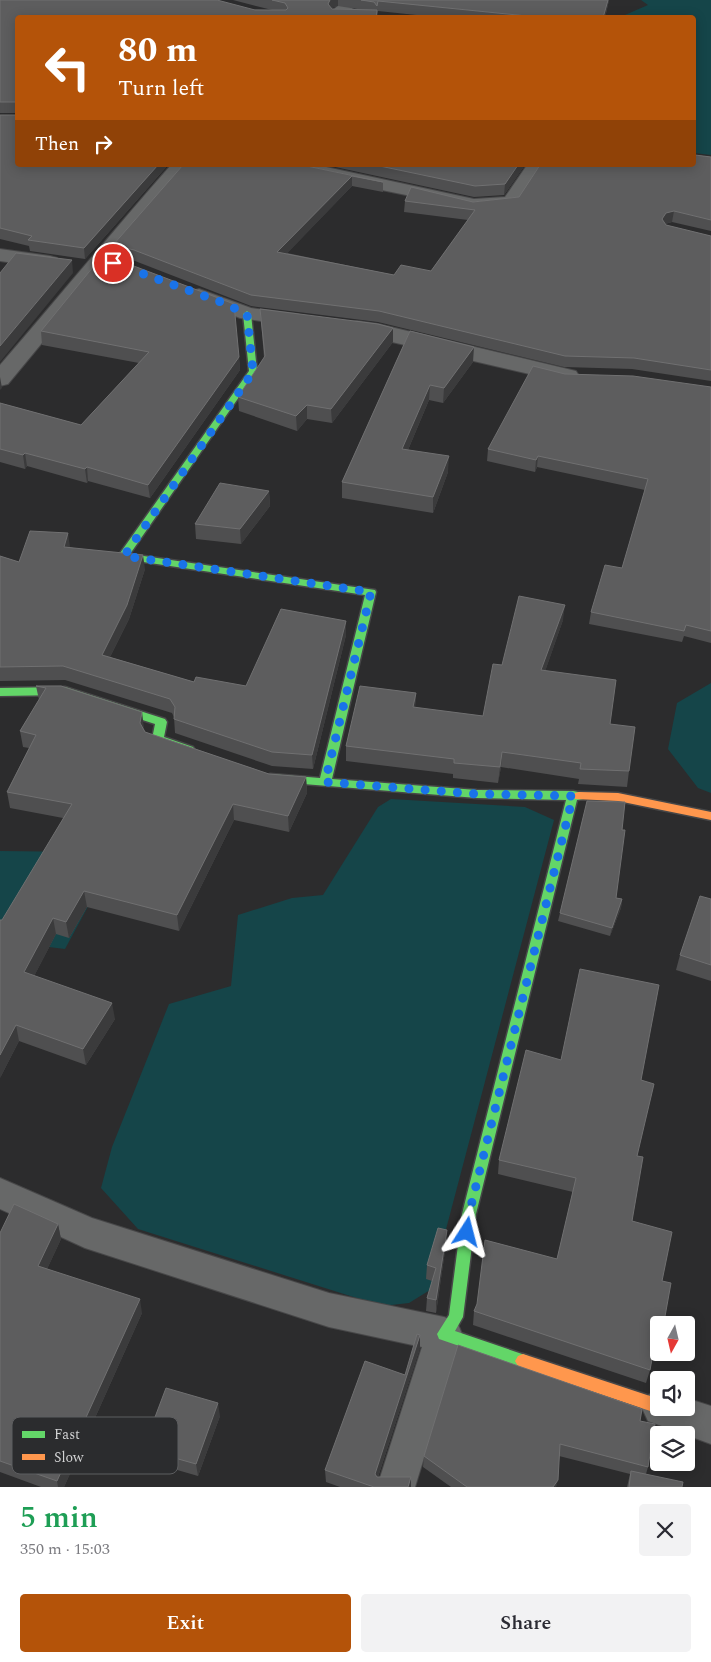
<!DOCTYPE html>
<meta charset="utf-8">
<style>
body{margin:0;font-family:Spectral,serif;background:#f2f2f3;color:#2b2b33;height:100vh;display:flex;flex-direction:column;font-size:19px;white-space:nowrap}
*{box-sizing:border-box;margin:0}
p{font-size:16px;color:#7c7c81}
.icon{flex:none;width:28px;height:28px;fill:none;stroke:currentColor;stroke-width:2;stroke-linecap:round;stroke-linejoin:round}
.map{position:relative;height:1487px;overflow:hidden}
.side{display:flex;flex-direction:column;background:#fff;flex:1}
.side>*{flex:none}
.hud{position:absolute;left:15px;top:15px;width:681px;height:152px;border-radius:5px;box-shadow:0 2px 12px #0003;background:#b45309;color:#fff;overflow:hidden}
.needle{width:32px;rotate:188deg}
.buttons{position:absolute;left:650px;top:1316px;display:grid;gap:10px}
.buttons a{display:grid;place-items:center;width:45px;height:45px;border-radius:5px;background:#fff;box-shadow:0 2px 12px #0003;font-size:25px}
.pin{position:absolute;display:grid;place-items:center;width:42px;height:42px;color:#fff;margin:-21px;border:2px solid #fff;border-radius:50%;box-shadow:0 1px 5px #0007}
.me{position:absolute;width:55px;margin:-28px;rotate:9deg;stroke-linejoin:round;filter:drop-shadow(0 0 4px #0008)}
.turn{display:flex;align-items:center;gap:18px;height:105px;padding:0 20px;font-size:22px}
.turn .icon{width:65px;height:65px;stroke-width:2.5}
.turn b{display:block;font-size:35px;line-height:42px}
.then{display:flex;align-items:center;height:48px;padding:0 20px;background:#0003;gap:10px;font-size:19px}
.round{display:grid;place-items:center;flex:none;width:52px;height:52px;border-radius:5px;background:#f2f2f3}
.headline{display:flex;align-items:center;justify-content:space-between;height:85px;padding:0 20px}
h1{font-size:30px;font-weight:600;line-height:38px;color:#1e9e55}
.action{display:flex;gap:10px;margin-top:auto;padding:10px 20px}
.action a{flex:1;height:58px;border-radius:5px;background:#b45309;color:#fff;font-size:20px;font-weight:600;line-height:58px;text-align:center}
.action a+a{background:#f2f2f3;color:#2b2b33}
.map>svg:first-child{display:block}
.water{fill:#154549}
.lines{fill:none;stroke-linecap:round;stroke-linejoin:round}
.street-casing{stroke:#474748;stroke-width:2}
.fast-casing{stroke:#474748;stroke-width:3}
.slow-casing{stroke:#474748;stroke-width:3}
.street{fill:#676868;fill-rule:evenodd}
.fast{fill:#63d668;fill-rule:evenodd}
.slow{fill:#ff974d;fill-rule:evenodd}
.wall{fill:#4f4f50;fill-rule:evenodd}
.shaded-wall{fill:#3b3b3c}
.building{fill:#5d5d5e;stroke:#707071}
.route{stroke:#1a73e8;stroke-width:9;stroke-dasharray:0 16.2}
.key{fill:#2b2c2e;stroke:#5d5e60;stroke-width:1}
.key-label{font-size:14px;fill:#d3d4d5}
</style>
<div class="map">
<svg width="711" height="1487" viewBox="0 0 711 1487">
<rect width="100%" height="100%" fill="#2c2c2d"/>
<path class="water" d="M641,0H711V155L694,153V18H618L648,5Z
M711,683V793L698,788L668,749L677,703Z
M391,799L525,807L554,820L430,1290L409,1303L382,1306L138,1229L101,1188L112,1147L169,1004L231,986L238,915L292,898L323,895L378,807Z
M0,851L87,852L111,864L65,949L0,941Z"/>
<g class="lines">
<g class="street-casing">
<path id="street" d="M343,0H360L344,18H326Z
M171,165H190L98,272L75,303L8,384L0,386V365C57,299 113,231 171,165Z
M280,165H317L474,199L505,197L527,165H545L518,206L473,211L450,204L289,171L282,169Z
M0,249L50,256L57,258L60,262L57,266L50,268L0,261Z
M199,289L251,308L297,314L304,316L308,320L304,324L297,326L240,318L192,299L189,295L192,291Z
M357,321L378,324L576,371L579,376L576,381L568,383L349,332L346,327L349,322Z
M0,1178L92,1218L329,1293L444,1317L457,1322L462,1334L415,1487H377L422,1347L329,1327L85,1248L0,1209Z
M659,1391V1408H686V1398L711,1406V1444L648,1421L642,1408L648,1395Z"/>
</g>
<g class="fast-casing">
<path id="fast" d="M247,311L251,314L257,371L130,554L375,590L376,592L332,779L477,790L573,791L583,793L585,796L583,799L577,800L476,1214L463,1317L455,1331L528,1356L531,1361L528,1366L523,1368L439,1339L437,1334L449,1315L462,1214L566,800L477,798L266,781L264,778L270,774L320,778L365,595L123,559L118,556L249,371L243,314Z
M65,687L165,719L167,722L164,737L193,747L195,750L189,754L154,742L152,739L155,724L65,695L0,696V688Z"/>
</g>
<g class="slow-casing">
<path id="slow" d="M579,792L618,793L711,812V820L618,801L575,799L573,796L575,793Z
M523,1354L659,1399V1408H666L664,1412L659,1414L523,1368L518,1366L515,1361L518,1356Z"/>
</g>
<use href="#street" class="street"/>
<use href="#fast" class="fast"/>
<use href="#slow" class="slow"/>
</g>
<path class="wall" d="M0,0L272,10L233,0H609L605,18H445L378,11L377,18H18V113H0ZM338,6L357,9H332L331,8Z
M0,115L168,165L85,259L30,251L29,246L0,239Z
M695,155L711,157V231L672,222L665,224L666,225L711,236V381L632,369L564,367L378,322L251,306L135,261L114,256L113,245L302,165L383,182V192L352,186L287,253L394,275L431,271L468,220L404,212L405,201L473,202L519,197Z
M326,165H525L504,195L474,197Z
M260,309L393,328V342L332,423L307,419L297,431L239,411L238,397L264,358Z
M41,331L239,357L240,370L150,498L88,481L87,483L27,466L25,469L0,462V403L81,425L139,363L42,345Z
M410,331L473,362L443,403L429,400L408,450L448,472L433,513L342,498V482Z
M565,374L711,387V643L684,636L682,642L589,624L591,612L622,568L645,490L537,467L535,472L487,461L488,449Z
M269,491L270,506L241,544L196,539L195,524Z
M70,547L145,569L129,619L110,657L194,682L246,686L346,635L313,769L272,766L175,733L174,717L172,713L65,680L0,681V556L19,562Z
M563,620L545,671L610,724L629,771L627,787L578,784L579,779L501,767L498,783L453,778V774L346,761V746L416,693L415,708L483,716L502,665Z
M36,686H61L144,729L145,732L269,774L306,777L307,793L289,832L234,820L179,931L87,907L69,938L56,934L34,976L115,1019L86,1065L19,1041L0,1078L63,818L10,808L7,792L29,748L23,747L20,731L39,700Z
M622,830L616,898L622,899L621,908L610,936L558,921L560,913Z
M711,899V981L676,970L680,955Z
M641,1080L637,1156L632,1221L662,1281L664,1322L663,1325H659V1335H656L650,1370L646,1383L473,1325L474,1311L557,1259L573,1192L498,1174L499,1160Z
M58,1224L61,1239L47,1269L142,1313L64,1487H41L0,1472V1233Z
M447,1230L446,1244L436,1313L426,1311L427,1298L432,1281L426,1279L427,1265Z
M420,1348L378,1477L411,1487H340L326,1482L325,1470L405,1375Z
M220,1416L198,1476L146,1461L143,1449Z
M640,1421L648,1467L646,1474L682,1487H627L630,1474L559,1456L556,1487H451L423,1467L424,1456Z"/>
<path class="shaded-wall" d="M330,0H338V6L330,8L328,4Z
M608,0H609L605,18H603Z
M158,165H168L85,259L84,248Z
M518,165H525L504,195L505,184Z
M352,176V186L278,263L277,252Z
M674,211L672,222L664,224L662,219L666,213Z
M72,260L73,273L0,362V346Z
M393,328V342L332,423L331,409Z
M474,347L473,362L443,403L444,388Z
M239,357L240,370L150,498L148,485Z
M0,377L2,388L0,390Z
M430,385L429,400L402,464V449Z
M307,405V419L297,431L296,416Z
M25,453L27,466L25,469L23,455Z
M449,456L448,472L433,513V497Z
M538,456L537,467L535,472L536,460Z
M87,467L88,481L87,483L85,469Z
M269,491L270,506L241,544L240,529Z
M68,533L70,547H64Z
M143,555L145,569L129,619L104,669L102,655Z
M565,605L563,620L540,686L541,670Z
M346,621V635L313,769L312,755Z
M416,693L415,708L413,707Z
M142,712L144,728L142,739L140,723Z
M502,752L501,767L498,783L500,767Z
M306,777L307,793L289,832L288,816Z
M233,804L234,820L179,931L177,915Z
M84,891L87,907L69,938L66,922Z
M622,899L621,908L610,936L612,928Z
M53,918L56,934L28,988L24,972Z
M112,1003L115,1019L86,1065L83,1049Z
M16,1025L19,1041L0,1078V1055Z
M58,1224L61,1239L42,1280L38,1266Z
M447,1230L446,1244L436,1313V1300Z
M140,1299L142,1313L64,1487H58L57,1481Z
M420,1335V1348L375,1486V1474Z
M218,1403L220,1416L198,1476L196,1464Z
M411,1477V1487H408Z
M558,1480L556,1487H553Z"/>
<path class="building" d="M0,0H217L255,10H286L288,8L285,3L272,0H330L328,4L332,9L377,10L376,18H18V102H0Z
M361,0H608L603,18H547L378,1L377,6L374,2Z
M0,115H18V165H158L84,248L28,240L32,236L0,228Z
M694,151L695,155L711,157V220L674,211L666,213L662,219L666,225L711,236V370L634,358L565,356L379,311L251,295L134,250L113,245L183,165H302L383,182L352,176L277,252L394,275L401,265L431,271L475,210L405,201L411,187L473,202L519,197L540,165H694Z
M375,165H518L505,184L475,186Z
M16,253L72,260L0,346V273Z
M102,256L118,260L234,304L239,357L148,485L87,467L85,469L25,453L23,455L0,449V403L81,425L149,352L41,331Z
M260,309L378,324L393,328L331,409L307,405L296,416L238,397L265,356Z
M410,331L474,347L444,388L430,385L402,449L449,456L433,497L342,482Z
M533,366L565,374L633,376L711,387V631L686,625L684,631L591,612L605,565L622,568L648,479L538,456L536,460L488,449Z
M220,483L269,491L240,529L195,524Z
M30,531L68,533L64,547L143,555L127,605L102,655L194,682L196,677L246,686L281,609L346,621L312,755L272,752L174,719L175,707L170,699L63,666L0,667V556L19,562Z
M519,596L565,605L541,670L616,680L610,724L635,727L629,771L580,769L581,763L502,752L500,767L454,763V759L346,746L360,686L416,693L413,707L483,716L493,664L502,665Z
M36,686H61L142,712L140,723L145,732L269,774L306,777L288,816L233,804L177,915L84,891L66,922L53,918L24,972L112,1003L83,1049L16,1025L0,1055V920H2L72,804L7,792L36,735L20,731L46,688Z
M587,801L625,802L622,830H625L616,898L622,899L612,928L560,913Z
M700,896L711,899V965L680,955Z
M580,969L659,985L641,1080L654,1084L637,1156L643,1157L632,1221L672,1232L662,1281L671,1283L664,1322L659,1321L650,1370L474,1311L477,1304L485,1240L557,1259L576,1178L499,1160L526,1050L561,1060Z
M14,1204L58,1224L38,1266L140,1299L57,1481L0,1461V1233Z
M438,1228L447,1230L436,1300L427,1298L436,1268L427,1265Z
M417,1334L420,1335L375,1474L377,1477H411L408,1487H374L325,1470L365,1361L405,1375Z
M458,1345L642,1409L640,1421L655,1424L648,1467L560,1444L558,1480L553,1487H467L424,1456Z
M166,1388L218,1403L196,1464L143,1449Z
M631,1471L683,1482L682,1487H629Z"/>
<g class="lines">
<path class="route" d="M113,263L221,302L247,314L253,372L124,556L371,592L325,782L477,794L573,796L469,1214L467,1232"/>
</g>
<rect x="12" y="1417" width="166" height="57" rx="8" class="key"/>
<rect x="22" y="1431" width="23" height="7" fill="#63d668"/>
<rect x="22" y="1454" width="23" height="6" fill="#ff974d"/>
<g class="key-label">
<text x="54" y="1439">Fast</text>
<text x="54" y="1462">Slow</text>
</g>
</svg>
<div class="buttons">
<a><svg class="needle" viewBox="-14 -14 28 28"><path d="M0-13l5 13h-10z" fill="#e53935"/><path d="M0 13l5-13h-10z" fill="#7c7c81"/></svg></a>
<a><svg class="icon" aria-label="sound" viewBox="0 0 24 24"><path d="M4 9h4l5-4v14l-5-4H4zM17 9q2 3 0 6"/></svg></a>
<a><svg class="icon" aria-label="layers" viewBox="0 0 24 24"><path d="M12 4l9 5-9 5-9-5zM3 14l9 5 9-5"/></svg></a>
</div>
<div class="pin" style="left:113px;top:263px;background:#d93025"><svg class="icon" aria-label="arrive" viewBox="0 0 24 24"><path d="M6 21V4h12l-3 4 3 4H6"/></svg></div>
<svg class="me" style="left:467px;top:1232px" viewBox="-20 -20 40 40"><path d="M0-17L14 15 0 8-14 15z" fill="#1a73e8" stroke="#fff" stroke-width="4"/></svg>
<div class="hud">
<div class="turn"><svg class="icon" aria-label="left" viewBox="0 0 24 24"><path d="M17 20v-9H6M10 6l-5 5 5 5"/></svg><div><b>80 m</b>Turn left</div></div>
<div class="then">Then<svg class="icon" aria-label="right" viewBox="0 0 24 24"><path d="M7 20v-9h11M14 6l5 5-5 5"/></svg></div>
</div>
</div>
<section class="side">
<div class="headline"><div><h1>5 min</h1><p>350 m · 15:03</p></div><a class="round"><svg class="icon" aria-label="close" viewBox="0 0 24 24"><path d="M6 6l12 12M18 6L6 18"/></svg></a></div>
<div class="action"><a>Exit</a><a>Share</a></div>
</section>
